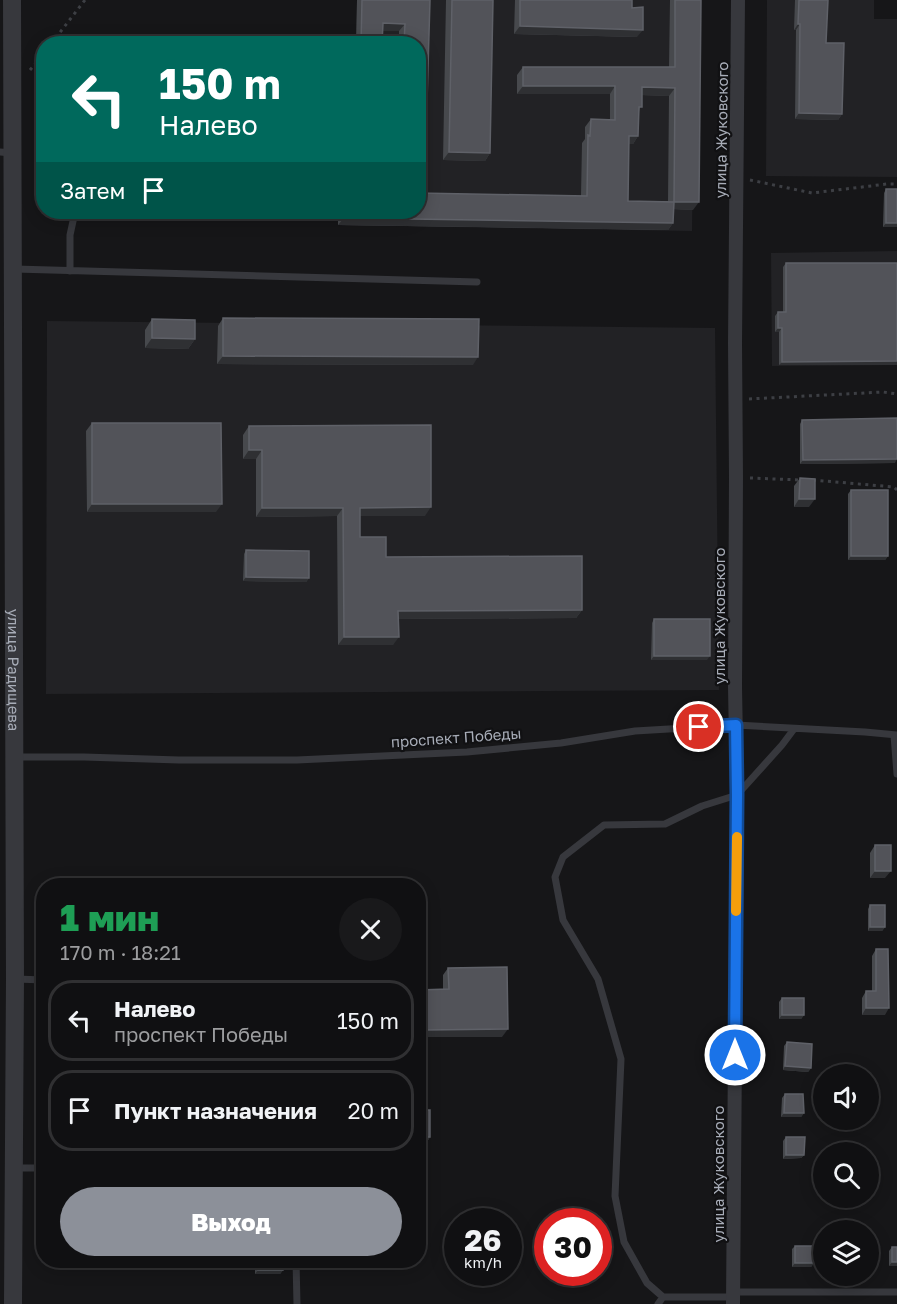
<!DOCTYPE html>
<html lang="ru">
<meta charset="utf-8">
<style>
body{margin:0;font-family:"Golos Text",sans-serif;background:#19191b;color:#f1f3f6;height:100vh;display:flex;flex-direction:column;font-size:22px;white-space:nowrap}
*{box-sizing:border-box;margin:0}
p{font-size:20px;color:#9c9d9f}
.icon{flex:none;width:33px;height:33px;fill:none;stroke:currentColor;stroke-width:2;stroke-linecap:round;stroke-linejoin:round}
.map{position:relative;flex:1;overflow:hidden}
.drawer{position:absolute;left:36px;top:878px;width:390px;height:390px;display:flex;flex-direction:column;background:#101012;border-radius:24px;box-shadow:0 3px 15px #0003,0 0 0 2px #303032}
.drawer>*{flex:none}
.hud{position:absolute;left:36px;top:36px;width:390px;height:183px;border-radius:24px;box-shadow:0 3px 15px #0003,0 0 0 2px #303032;background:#00695c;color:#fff;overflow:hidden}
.fabs{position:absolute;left:813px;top:1064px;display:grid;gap:12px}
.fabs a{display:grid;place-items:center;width:66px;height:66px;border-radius:50%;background:#101012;box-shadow:0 3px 15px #0003,0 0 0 2px #303032;font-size:30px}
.speed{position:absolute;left:444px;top:1208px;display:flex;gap:12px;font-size:30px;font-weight:700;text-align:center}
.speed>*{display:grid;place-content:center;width:78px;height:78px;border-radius:50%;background:#101012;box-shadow:0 3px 15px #0003,0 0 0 2px #303032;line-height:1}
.speed small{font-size:15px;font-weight:400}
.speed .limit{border:9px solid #d22;background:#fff;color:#111}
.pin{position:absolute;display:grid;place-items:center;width:51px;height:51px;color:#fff;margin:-26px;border:3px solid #fff;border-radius:50%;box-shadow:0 2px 6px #0007}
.me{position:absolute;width:66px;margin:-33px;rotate:0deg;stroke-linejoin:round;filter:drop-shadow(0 0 4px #0008)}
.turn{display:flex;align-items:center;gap:21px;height:126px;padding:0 24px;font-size:27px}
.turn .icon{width:78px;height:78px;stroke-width:2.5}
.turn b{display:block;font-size:42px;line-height:51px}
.then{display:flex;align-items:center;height:57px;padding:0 24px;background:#0003;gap:12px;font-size:22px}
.round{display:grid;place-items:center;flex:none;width:63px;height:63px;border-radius:32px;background:#19191b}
.head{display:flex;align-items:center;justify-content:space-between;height:102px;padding:0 24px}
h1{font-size:36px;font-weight:800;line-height:45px;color:#1e9e55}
.primary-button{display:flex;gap:12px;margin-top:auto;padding:12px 24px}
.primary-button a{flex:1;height:69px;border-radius:36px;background:#8c9099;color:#fff;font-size:24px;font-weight:800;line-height:69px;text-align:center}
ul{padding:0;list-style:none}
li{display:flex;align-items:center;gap:18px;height:81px;margin:0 12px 9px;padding:0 12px;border:3px solid #303032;border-radius:24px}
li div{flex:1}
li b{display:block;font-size:22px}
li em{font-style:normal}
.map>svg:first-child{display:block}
.built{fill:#222225}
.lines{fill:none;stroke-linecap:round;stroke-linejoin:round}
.path{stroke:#3d3f44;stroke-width:3;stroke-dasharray:3 4.5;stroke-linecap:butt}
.service{stroke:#37383d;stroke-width:7}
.minor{stroke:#37383d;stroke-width:14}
.tertiary{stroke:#37383d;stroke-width:18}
.wall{fill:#47494d;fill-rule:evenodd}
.shaded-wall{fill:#2f3033}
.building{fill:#525359;stroke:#5f6168;stroke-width:1.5;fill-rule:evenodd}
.route-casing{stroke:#114b97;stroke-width:15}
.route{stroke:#1a73e8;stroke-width:10}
.slow{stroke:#f59e0b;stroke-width:10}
.labels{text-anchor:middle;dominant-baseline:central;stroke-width:4.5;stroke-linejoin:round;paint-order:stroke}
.street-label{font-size:15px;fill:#a8adb8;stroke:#111113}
</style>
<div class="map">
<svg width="897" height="1304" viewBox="0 0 897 1304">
<rect width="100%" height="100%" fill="#161618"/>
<path class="built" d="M357,0H695L692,231L338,225V212H418V44L356,43Z
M767,0H874V19H897V177L766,176Z
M897,251V365L772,366L771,253Z
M47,321L715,328L719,690L46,694Z"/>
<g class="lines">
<path class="path" d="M51,44L85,0
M30,70L44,53
M750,180L812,193L887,184H897
M749,399L883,392L897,394
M750,478L800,480
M813,480L894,487L897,490"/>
<path class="service" d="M0,152L12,153
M15,269L477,282
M70,271V235L75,212
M894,735L897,774
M17,757H84L179,760H297L467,752L561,743L635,731L736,725L865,732L897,735
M16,979L44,980
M15,1168H44
M296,1260L297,1304
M733,1292H897
M663,1297L647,1283L624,1242L615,1196L621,1059L598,979L563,920L555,877L563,857L604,825L665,824L702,806L737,795L782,745L794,729
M658,1304L663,1297H733"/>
<path class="minor" d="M733,1304L737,795L735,687L736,477L735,343L738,0"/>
<path class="tertiary" id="s1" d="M12,0L15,979L13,1304"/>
</g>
<path class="wall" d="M357,0H430L421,144L418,143V44H399V31H382V44H356Z
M446,0H493L490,153L485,161L443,160Z
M515,0H632V8L637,37L514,34Z
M670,0H701L693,210L674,209L673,223L668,230L338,225V212H418L581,196L582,143L585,139V127L591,119L610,120V94H517V75L523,67H669ZM642,95L669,96L668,201H628L629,144H633L638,136L639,112Z
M795,0H828L826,43L842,114L838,120L795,119L796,30H794Z
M886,189H897V227H883L884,193Z
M786,263H897V365H779V332H775V316L778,312H783V267Z
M223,318L473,365L217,364L218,326Z
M152,319L195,339L188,349L145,348V330Z
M802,420L895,463L800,464V424Z
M92,423L216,512H87L86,431Z
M249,426L425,516H360V537L386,557L582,610L576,618L399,619L393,645H338L337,516L256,517V459H243V435Z
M800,478L809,507H794V486Z
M851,490L888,556L885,560H848V494Z
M246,550L309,578L306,582L243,581L244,554Z
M654,619L707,660H651L652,623Z
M875,845L885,878H870V853Z
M870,905L885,927L882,931H868V909Z
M876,949L885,1015H862V998L866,991H872V956Z
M448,968L502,1037H424V1110L430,1137L425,1145H418V990L443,989V975Z
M782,998L804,1015L801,1019H779V1002Z
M787,1042L811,1068L808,1072L783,1070L784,1046Z
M785,1094L804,1113L801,1117H781L782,1098Z
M786,1137L804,1155L801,1158L783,1159V1141Z
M795,1246L814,1263L811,1267H792V1249Z
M892,1247L897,1266H889V1251Z
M255,1260H283V1270L280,1274H255Z"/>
<path class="shaded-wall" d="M383,23L405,24L399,31H377Z
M798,24H800L796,30H794Z
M520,26L643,30L637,37L514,34Z
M523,86H615L610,94H517Z
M642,87L675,88L669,96L637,95Z
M799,113L842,114L838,120L795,119Z
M418,135L426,136L421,144L418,143Z
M629,136H638L633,144H624Z
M449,152L490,153L485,161L443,160Z
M674,202H699L693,210L668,209Z
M344,218L673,223L668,230L338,225Z
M886,223H897V227H883Z
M778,328H782L779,332H775Z
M152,338L195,339L188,349L145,348Z
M223,356L478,357L473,365L217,364Z
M897,361V365H779L782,362Z
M249,450H262L256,459H243Z
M897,459L895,463L800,464L803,460Z
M799,499H815L809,507H794Z
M92,504H222L216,512H87Z
M431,507L425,516H354L360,508Z
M262,508H343L337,516L256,517Z
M851,556H888L885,560H848Z
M246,577L309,578L306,582L243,581Z
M582,610L576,618L392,619L398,611Z
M344,637H399L393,645H338Z
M654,656H710L707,660H651Z
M875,871H891L885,878H870Z
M870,927H885L882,931H868Z
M866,1008H889L885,1015H862Z
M782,1015H804L801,1019H779Z
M508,1029L502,1037H419L424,1030Z
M785,1066L811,1068L808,1072L783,1070Z
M784,1113H804L801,1117H781Z
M418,1137H430L425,1145H418Z
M786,1155H804L801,1158L783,1159Z
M892,1262H897V1266H889Z
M795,1263H814L811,1267H792Z
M258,1270H283L280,1274H255Z"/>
<path class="building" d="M362,0H430L426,136L418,135V44H404L405,24L383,23L382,44H361Z
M452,0H493L490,153L449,152Z
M520,0H632V8L643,7V30L520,26Z
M675,0H701L699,202H674L673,223L344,218V212H418V193L587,196L588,135L590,136L591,119L615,120V86H523V67H675ZM642,87L675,88L674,202L628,201L629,136H638L639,107H642Z
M799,0H828L826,43H844L842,114L799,113L800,24H798Z
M886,189H897V223H886Z
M786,263H897V361L782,362V328H778V312H786Z
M223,318L479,319L478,357L223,356Z
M152,319L195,320V339L152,338Z
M897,418V459L803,460L802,420Z
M92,423H221L222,504H92Z
M431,425V507L360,508V537H386V557L582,556V610L398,611L399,637H344L343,508H262V450H249V426Z
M800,478L815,479V499H799Z
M851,490H888V556H851Z
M246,550L309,551V578L246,577Z
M654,619H710V656H654Z
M875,845H891V871H875Z
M870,905H885V927H870Z
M876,949H888L889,1008H866V991H876Z
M507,967L508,1029L424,1030V1110H430V1137H418V990L449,989L448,968Z
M782,998H804V1015H782Z
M787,1042L812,1044L811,1068L785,1066Z
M785,1094H803L804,1113H784Z
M786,1137H805L804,1155H786Z
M795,1246H814V1263H795Z
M892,1247H897V1262H892Z
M258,1260H283V1270H258Z"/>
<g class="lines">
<g class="route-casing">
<path id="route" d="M699,727L736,725L737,795L735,1055"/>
</g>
<use href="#route" class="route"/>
<path class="slow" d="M736,911L737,837"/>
</g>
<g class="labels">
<g class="street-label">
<text transform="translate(721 130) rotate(-89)">улица Жуковского</text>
<text transform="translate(719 616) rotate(-90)">улица Жуковского</text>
<text stroke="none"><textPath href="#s1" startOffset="670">улица Радищева</textPath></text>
<text transform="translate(456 737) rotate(-4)">проспект Победы</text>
<text transform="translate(718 1174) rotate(-90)">улица Жуковского</text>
</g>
</g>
</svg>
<div class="fabs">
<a><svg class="icon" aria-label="sound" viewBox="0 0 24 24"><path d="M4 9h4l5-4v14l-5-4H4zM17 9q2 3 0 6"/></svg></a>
<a><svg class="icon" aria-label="search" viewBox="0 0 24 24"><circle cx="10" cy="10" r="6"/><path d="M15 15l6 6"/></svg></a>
<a><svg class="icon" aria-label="layers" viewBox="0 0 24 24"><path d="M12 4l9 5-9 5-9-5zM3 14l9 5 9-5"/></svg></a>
</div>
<div class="speed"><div>26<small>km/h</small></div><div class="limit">30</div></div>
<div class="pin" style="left:699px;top:727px;background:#d93025"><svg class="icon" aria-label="arrive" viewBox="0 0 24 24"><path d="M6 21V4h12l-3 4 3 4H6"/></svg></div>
<svg class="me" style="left:735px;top:1055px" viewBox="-20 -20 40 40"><circle r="17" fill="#1a73e8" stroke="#fff" stroke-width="3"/><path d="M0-11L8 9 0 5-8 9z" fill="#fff"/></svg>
<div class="hud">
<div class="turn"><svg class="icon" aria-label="left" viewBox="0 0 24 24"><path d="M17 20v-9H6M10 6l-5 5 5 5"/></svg><div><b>150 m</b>Налево</div></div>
<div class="then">Затем<svg class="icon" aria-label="arrive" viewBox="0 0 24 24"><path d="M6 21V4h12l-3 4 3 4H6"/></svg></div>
</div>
<section class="drawer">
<div class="head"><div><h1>1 мин</h1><p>170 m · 18:21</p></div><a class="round"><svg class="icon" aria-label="close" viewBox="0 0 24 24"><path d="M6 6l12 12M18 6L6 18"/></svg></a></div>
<ul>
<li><svg class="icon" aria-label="left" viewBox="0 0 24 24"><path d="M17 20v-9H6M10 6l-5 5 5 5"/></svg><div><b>Налево</b><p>проспект Победы</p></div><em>150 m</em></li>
<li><svg class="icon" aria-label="arrive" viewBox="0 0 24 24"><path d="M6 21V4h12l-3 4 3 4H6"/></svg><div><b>Пункт назначения</b></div><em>20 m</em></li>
</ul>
<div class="primary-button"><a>Выход</a></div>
</section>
</div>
